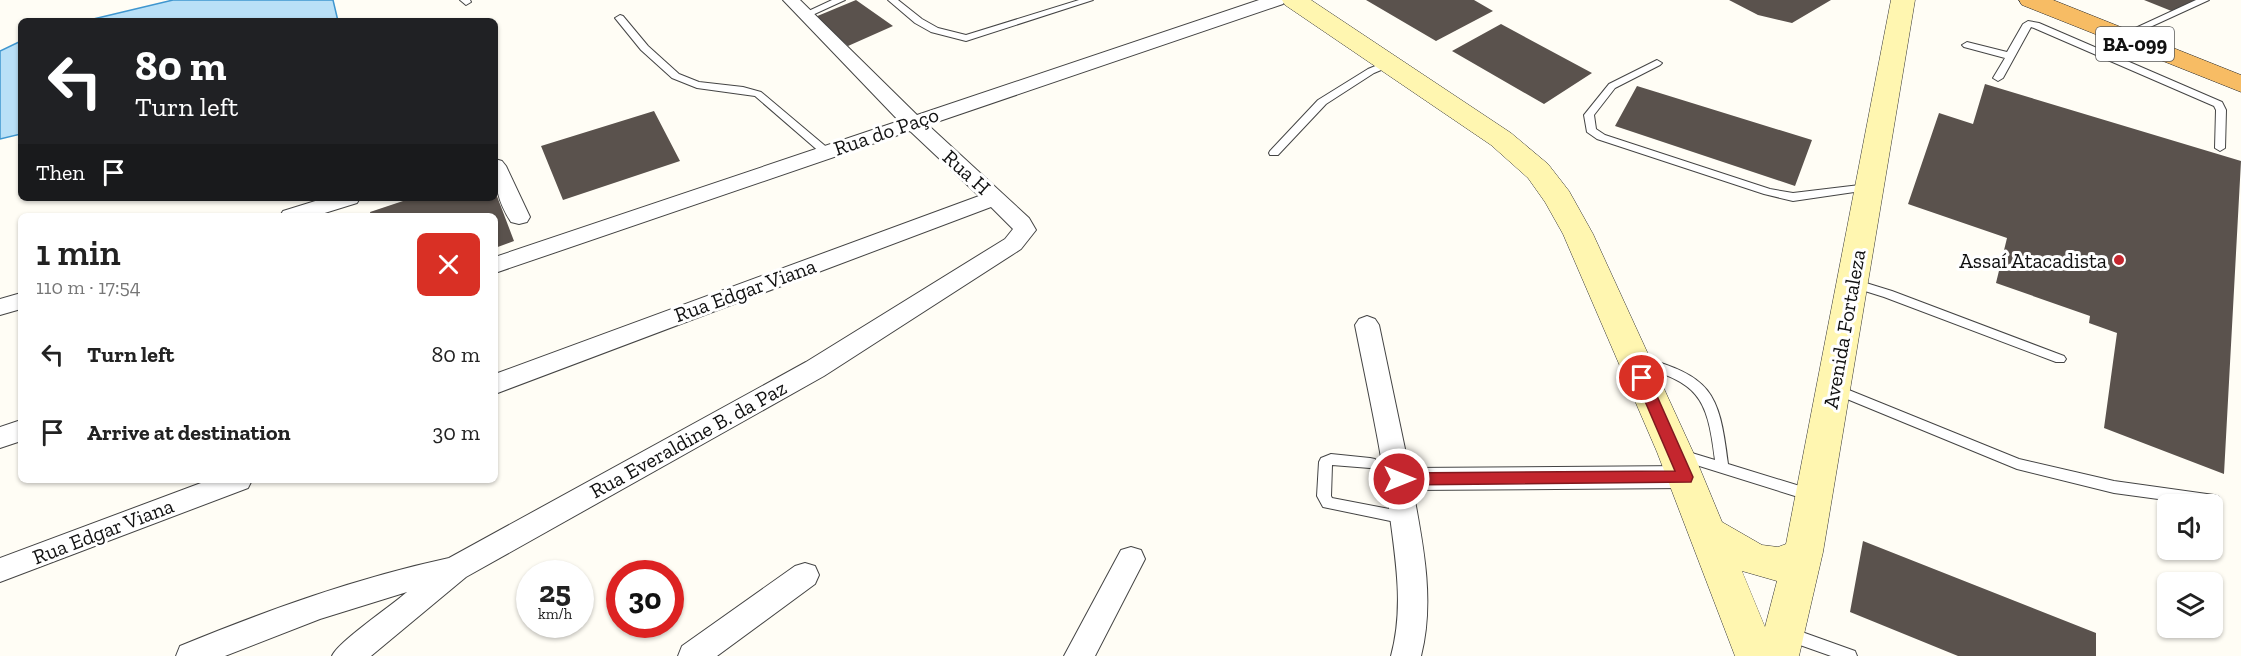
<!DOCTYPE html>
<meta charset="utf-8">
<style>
body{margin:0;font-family:"Zilla Slab",serif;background:#f6f6f6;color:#222;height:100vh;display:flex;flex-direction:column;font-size:22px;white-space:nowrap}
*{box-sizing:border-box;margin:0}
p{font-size:20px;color:#767676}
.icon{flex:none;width:33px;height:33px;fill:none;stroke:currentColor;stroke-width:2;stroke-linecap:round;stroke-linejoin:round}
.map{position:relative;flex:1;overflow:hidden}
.drawer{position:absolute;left:18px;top:213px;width:480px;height:270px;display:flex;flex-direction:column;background:#fff;border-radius:9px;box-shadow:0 2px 4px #0004}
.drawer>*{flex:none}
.top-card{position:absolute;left:18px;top:18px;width:480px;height:183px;border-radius:9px;box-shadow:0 2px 4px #0004;background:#202124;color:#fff;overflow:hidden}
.tools{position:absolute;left:2157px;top:494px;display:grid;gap:12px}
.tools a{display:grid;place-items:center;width:66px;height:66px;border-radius:9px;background:#fff;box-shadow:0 2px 4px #0004;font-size:30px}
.speed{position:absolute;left:516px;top:560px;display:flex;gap:12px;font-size:30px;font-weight:700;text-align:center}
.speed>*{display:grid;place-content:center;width:78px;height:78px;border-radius:50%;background:#fff;box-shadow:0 2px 4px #0004;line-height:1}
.speed small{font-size:15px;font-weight:400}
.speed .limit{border:9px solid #d22;background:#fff;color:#111}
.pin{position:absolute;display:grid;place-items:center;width:51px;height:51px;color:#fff;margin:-26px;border:3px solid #fff;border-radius:50%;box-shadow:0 2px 6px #0007}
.me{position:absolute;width:66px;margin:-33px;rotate:90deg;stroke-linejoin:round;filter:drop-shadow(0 0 4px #0008)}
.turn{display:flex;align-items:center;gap:21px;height:126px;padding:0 18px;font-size:27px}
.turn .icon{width:78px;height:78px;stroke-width:2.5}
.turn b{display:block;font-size:42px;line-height:51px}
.then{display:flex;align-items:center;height:57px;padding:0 18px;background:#0003;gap:12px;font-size:22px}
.round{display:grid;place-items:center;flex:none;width:63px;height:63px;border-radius:9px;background:#f6f6f6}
.overview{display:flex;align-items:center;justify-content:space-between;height:102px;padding:0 18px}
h1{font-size:36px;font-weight:600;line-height:45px}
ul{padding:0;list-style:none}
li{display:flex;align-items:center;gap:18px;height:78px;padding:0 18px}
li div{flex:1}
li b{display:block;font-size:22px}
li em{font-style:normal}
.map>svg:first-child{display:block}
.water{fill:#b9e0f7;stroke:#3f96cf;stroke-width:1.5}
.building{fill:#5a524d}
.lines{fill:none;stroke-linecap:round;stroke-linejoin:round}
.service-casing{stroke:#444;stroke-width:2}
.minor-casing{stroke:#444;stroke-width:2}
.secondary-casing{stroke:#333;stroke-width:1}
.trunk-casing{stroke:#222;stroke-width:1}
.service{fill:#fff;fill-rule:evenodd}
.minor{fill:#fff;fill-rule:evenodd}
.secondary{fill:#fff6b0;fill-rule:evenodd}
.trunk{fill:#f7bc64;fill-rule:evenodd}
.route{fill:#c4262e;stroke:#7f191e;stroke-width:1.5}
.poi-dot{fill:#c4262e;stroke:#fff;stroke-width:2}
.labels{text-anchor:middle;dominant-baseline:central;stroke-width:6;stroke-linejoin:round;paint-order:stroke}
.shield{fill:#fff;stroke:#585858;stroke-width:1.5}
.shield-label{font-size:20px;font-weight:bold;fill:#111}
.street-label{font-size:21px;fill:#111;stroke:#fff}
.poi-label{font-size:21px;fill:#111;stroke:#fff;text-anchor:end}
</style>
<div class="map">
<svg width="2241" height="656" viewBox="0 0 2241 656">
<rect width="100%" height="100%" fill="#fffdf5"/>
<path class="water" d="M173,0H333L338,21H85Z
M21,41V134L0,139V51Z"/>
<path class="building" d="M856,0L893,26L848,46L815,17Z
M1366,0H1474L1493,11L1436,41Z
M1729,0H1831L1792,23L1758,15Z
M2144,0H2201L2174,12Z
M1501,24L1592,73L1544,104L1452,51Z
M1985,84L2241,161L2224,474L2104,428L2117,333L2089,323L2090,316L1996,283L2007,238L1908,204L1939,113L1973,124Z
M1637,86L1812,140L1795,186L1615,126Z
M654,111L680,161L563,200L541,146Z
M495,191L514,241L495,248V216H371L370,212L412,198H495Z
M1863,541L2096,633V656H1958L1850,612Z"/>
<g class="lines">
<g class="service-casing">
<path id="service" d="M460,0H470L471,2L466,5Z
M832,0H845L808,17H802L800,15Z
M888,0H898L922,19L938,28L966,35L1079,0H1093L966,41L931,32L915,23Z
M2196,0H2209L2137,33H2131L2129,31Z
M620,15L623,16L648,46L679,74L699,82L743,87L761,92L830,150L831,152L830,154H822L755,96L697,88L672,78L641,50L615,18Z
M2028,21L2039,23L2222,102L2226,110L2225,148L2220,151L2215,148L2216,110L2214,106L2034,28L2031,27L2003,78L1998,81L1993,78L2005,58L1964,47L1962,45L1967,42L2007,52L2023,24Z
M1390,60L1395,63L1393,65L1374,73L1326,104L1278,155H1270L1269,153L1270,151L1318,100L1368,69Z
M1657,60L1662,63L1660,65L1615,88L1594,115L1596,129L1605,135L1770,189L1793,193L1868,184L1873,187L1868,190L1793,201L1764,194L1597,139L1587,132L1584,115L1609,84Z
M1853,279L1892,291L2064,356L2066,359L2064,362H2056L1884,297L1849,286L1847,283Z
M1639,356C1711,377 1719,390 1728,464L1816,491L1818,495L1816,499L1811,501L1677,459L1675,455L1677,451L1682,450L1715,460C1707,394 1698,384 1635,364L1633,361L1635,358Z
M1834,384L2019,459L2114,481L2214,495L2219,497L2221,501L2219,505L2214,507L2212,504H2195L2114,493L2017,469L1830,392L1828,389L1830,386Z
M1331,454L1370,458L1375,459L1377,463L1375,467L1370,468L1332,465L1331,496L1332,498L1405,512L1410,514L1412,518L1410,522L1405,524L1323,507L1317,496L1319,462L1321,458Z
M1788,627L1855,651L1857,656H1831L1783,639L1781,634L1783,629Z"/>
</g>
<g class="minor-casing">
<path id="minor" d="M783,0H800L917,115L1259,0H1286L1283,4L928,125L1029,218L1036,230L1021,249L824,376L466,577L371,656H332C338,642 391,606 407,592L320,619L225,656H176L180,646C268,610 356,578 449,558L806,362L1005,239L1013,229L991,207L495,394V374L979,196L910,131L495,273V257L899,121Z
M495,159L502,161L506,166L530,217L527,222L519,224L511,222C497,200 495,185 495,159Z
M325,198H360L357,203L315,216H280L283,211Z
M21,293V309L0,315V299Z
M1367,316L1375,319L1379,325L1409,468L1686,466L1695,469L1699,477L1695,485L1686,488L1413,490C1423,544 1435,601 1421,656H1391C1403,612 1397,569 1391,524C1383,457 1368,391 1355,325L1359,319Z
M21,420V441L0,448V427Z
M209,480H252L248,488L0,582V558Z
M1131,547L1141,550L1145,559L1095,656H1064L1121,550Z
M805,563L815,566L819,575L815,584L717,656H678L682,646L795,566Z"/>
</g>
<g class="secondary-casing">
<path id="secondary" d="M1282,0H1311L1511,133L1548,164L1569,191L1593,234L1693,452L1722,522L1762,545L1778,547L1786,544L1891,0H1915L1823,552L1799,656H1735L1657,452L1563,234L1545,202L1528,178L1491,145L1285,5ZM1742,571L1777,581L1765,627Z"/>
</g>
<g class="trunk-casing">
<path id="trunk" d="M2019,0H2053L2241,75V92L2022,5Z"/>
</g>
<use href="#service" class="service"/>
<use href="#minor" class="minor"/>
<use href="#secondary" class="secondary"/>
<use href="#trunk" class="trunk"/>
</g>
<path class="route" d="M1642,373L1649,378L1693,477L1691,482L1399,485L1392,479L1399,473L1675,471L1635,378Z"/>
<circle class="poi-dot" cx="2119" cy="260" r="6"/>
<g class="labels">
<rect class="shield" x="2096" y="27" width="78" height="34" rx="4.5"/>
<g class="shield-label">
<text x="2135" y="44">BA-099</text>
</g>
<g class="street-label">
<text transform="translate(886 131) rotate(-19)">Rua do Paço</text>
<text transform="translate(967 172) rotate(42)">Rua H</text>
<text transform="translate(745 290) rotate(-20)">Rua Edgar Viana</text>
<text transform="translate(1844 329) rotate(-80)">Avenida Fortaleza</text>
<text transform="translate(688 439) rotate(-29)">Rua Everaldine B. da Paz</text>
<text transform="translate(103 531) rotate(-21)">Rua Edgar Viana</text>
</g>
<g class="poi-label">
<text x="2107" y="260">Assaí Atacadista</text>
</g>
</g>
</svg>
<div class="tools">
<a><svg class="icon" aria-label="sound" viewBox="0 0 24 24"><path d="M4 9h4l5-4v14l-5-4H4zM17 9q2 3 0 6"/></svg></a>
<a><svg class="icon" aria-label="layers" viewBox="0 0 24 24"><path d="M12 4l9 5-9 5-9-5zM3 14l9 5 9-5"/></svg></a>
</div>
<div class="speed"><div>25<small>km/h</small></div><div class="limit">30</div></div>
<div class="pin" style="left:1642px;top:378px;background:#d93025"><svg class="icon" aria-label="arrive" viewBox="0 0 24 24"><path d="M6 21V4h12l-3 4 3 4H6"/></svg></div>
<svg class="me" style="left:1399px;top:479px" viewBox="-20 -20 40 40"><circle r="17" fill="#c4262e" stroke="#fff" stroke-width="3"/><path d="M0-11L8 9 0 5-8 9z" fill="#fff"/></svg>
<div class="top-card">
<div class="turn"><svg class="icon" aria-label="left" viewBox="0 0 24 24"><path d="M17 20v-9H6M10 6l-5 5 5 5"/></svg><div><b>80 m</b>Turn left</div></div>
<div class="then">Then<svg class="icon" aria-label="arrive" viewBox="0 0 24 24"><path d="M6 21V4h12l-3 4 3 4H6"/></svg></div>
</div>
<section class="drawer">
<div class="overview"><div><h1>1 min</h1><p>110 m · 17:54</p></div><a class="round" style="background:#d93025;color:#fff"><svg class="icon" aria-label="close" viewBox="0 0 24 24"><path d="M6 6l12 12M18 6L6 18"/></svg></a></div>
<ul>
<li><svg class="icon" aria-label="left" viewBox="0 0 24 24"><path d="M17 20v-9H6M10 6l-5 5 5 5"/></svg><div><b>Turn left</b></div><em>80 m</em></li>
<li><svg class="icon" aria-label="arrive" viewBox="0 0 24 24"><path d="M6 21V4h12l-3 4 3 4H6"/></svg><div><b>Arrive at destination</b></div><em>30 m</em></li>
</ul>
</section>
</div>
